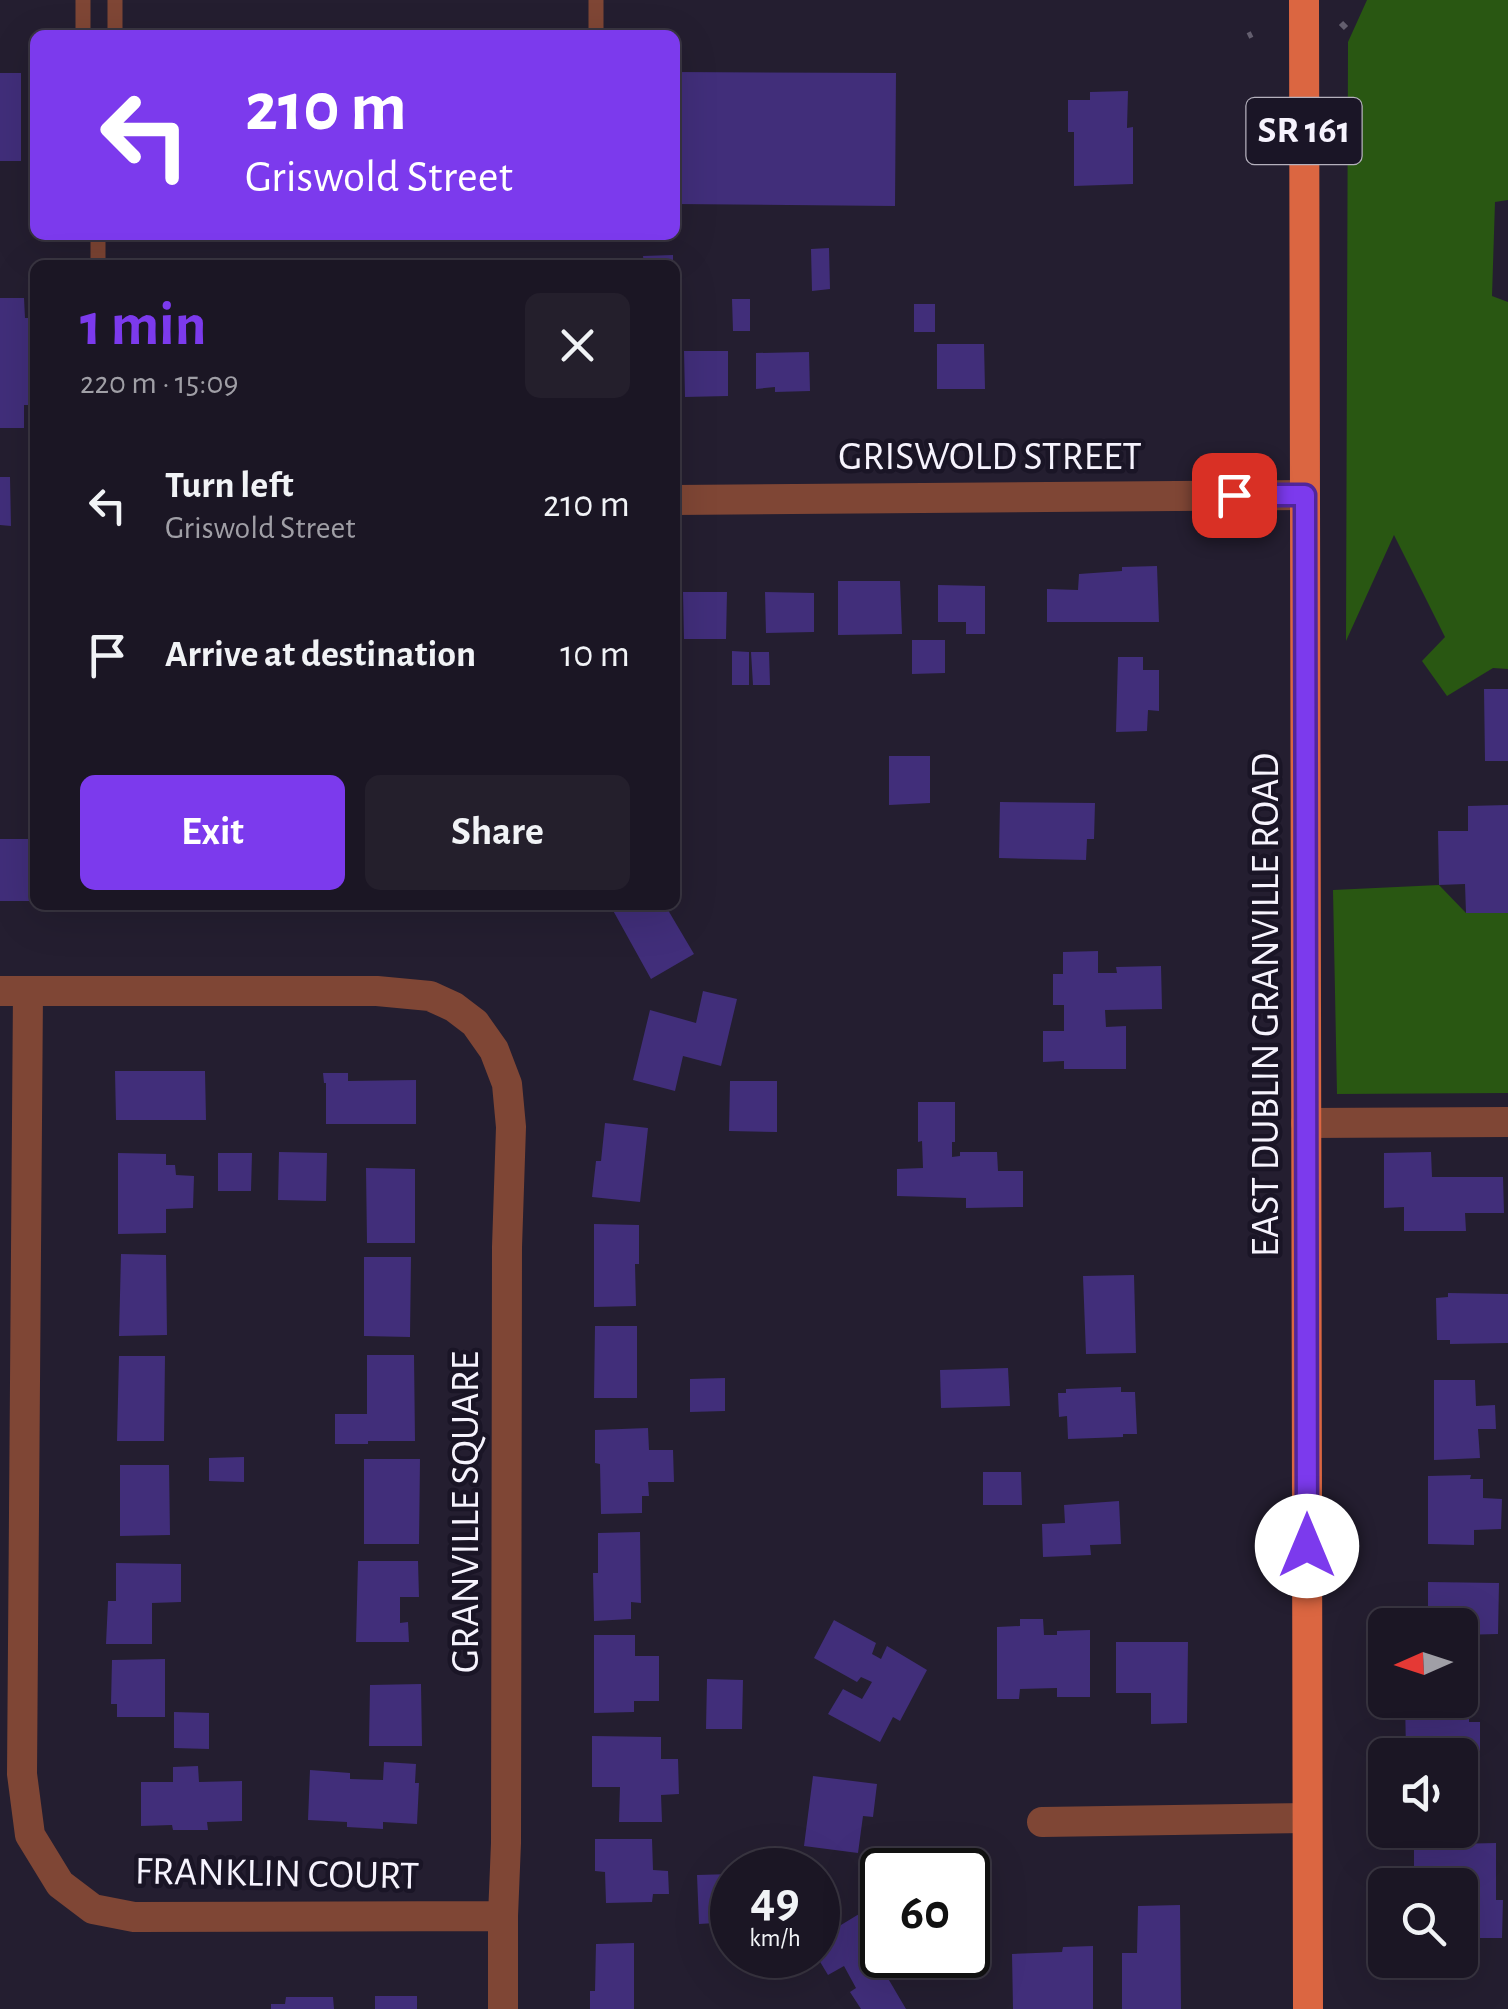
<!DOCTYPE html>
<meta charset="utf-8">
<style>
body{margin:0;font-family:"Alegreya Sans",sans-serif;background:#241f2c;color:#f1f3f6;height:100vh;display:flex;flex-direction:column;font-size:38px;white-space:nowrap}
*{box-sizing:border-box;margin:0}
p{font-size:32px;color:#a09fa6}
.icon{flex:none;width:55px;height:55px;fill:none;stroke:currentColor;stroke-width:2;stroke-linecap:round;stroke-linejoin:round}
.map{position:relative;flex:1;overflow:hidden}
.sheet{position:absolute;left:30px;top:260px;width:650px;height:650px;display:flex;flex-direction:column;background:#1b1624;border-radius:15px;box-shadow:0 10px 40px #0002,0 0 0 2px #393541}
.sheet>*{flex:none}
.banner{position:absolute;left:30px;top:30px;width:650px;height:210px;border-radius:15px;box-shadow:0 10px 40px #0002,0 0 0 2px #393541;background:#7c3aed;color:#fff;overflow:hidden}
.needle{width:65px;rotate:267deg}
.tools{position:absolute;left:1368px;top:1608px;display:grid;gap:20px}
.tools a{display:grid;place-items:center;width:110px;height:110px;border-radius:15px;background:#1b1624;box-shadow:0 10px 40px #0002,0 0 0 2px #393541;font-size:50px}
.speed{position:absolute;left:710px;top:1848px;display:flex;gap:20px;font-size:50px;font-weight:700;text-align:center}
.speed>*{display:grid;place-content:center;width:130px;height:130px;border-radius:50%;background:#1b1624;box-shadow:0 10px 40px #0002,0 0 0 2px #393541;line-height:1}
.speed small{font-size:25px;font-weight:400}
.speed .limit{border:5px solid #111;border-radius:15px;background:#fff;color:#111}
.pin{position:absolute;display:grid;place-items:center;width:85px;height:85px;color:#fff;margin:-42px;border-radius:20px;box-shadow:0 5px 15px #0006}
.me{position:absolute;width:110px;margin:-55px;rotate:0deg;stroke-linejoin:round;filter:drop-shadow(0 0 8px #0008)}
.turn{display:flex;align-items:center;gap:35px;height:210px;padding:0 50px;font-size:45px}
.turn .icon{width:130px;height:130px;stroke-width:2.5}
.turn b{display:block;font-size:70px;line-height:85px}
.round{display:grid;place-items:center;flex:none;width:105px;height:105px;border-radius:15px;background:#241f2c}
.overview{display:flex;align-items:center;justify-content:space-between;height:170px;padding:0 50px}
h1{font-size:60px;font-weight:600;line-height:75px;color:#7c3aed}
.action{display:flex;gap:20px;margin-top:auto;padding:20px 50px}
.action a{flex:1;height:115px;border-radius:15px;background:#7c3aed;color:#fff;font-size:40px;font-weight:600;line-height:115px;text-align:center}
.action a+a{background:#241f2c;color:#f1f3f6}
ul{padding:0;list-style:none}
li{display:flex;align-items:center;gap:30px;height:150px;padding:0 50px}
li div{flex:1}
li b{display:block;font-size:38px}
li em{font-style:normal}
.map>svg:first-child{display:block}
.green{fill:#295712}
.building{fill:#412e7a}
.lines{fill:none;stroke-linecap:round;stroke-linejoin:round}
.path{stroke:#635e6e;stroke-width:6;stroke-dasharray:8 5;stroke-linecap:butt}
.service{stroke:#7f4635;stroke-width:15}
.minor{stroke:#7f4635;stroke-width:30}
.primary{stroke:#db6641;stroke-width:30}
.route-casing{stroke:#51269a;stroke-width:25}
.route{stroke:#7c3aed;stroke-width:18}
.labels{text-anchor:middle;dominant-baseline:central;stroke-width:9;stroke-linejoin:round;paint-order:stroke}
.shield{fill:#1a1526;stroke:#b4b0bc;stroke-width:2.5}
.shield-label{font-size:38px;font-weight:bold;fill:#f6f3fd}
.street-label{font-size:40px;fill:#f6f3fd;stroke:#1a1526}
</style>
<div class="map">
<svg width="1508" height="2009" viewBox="0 0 1508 2009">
<rect width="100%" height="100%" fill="#241e30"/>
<path class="green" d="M1367,0H1508V200L1495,202L1492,296L1508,302V669L1493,668L1447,696L1422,661L1445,637L1394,535L1346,641L1348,42Z
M1439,885L1466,913H1508V1093L1337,1094L1333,890Z"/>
<path class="building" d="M675,72L896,73L895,206L675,204Z
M0,73H21V161H0Z
M1128,91L1127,128L1133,127V184L1074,186V132H1068V100H1090V92Z
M829,248L830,289L812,291L811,249Z
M673,255V265H644L643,256Z
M0,298H24L25,318H32V405H24V428H0Z
M732,299H750V331H733Z
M914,304H935V332H914Z
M937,344H984L985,389H937Z
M684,351H728V396L685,397Z
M809,352L810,391L775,392V387L756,389V353Z
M0,477H10L11,526L0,525Z
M1157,566L1159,622H1047V589L1078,590L1079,574L1122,571V567Z
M838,581H900L902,634L838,635Z
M938,585L985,586V634H966V622H938Z
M683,592H727L726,639H684Z
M765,592L814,593V632L766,633Z
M912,640H945V673L912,674Z
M732,651L749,652V685H732Z
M751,652H769L770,685H753Z
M1118,657H1143V670H1159V711L1148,710L1147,731L1116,732Z
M1484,689H1508V761H1485Z
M889,756H930V803L889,805Z
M1000,802L1095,803L1094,839H1087L1086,860L999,858Z
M1508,805V913H1466L1465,884L1439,885L1438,831H1468V806Z
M0,839H35V885H28L29,901H0Z
M610,905H665L694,954L651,979Z
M1098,951V973H1117L1116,967L1161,966L1162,1009L1105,1010L1106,1027L1126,1026V1069H1064V1061L1043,1062V1031H1064V1005H1053V974H1063V952Z
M703,991L737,999L721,1066L683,1056L675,1091L633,1080L650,1010L696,1023Z
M115,1071H205L206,1120H116Z
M323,1073H348V1081L416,1080V1124H326V1083H324Z
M730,1081H777V1132L729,1131Z
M918,1102H955V1142H952V1157L960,1156V1152H997L998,1171H1023V1207L966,1208V1198L897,1196V1169L923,1168L922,1141L918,1142Z
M605,1123L648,1128L640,1202L592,1197L596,1161H601Z
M279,1152L327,1153L326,1201L278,1200Z
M1431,1152L1432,1177H1503L1504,1213H1465L1466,1231H1404V1207L1384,1208V1153Z
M118,1153L166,1154V1165H175L176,1175L194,1176L193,1208L166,1209V1233L118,1234Z
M218,1153H252L251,1191H218Z
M366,1168L415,1169V1243H367Z
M594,1224L639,1225V1264H635L636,1306L594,1307Z
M121,1254L166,1255L167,1335L119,1336Z
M364,1257H411L410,1337L364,1336Z
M1134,1275L1136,1353L1086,1354L1083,1276Z
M1448,1293L1508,1294V1343L1450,1344V1340H1437L1436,1298L1448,1297Z
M595,1326H637V1398H594Z
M367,1355H414L415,1441H368V1444H335V1414H367Z
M119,1356H165L164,1441H117Z
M1008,1368L1010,1406L941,1408L940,1370Z
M725,1378V1411L690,1412V1379Z
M1434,1380H1475L1476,1406L1495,1405L1496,1429H1478L1480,1458L1434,1460Z
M1121,1387V1392H1135L1137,1434H1123V1437L1068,1439L1067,1416L1059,1417L1058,1393H1066V1389Z
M648,1428L649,1450H673L674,1482H648L649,1496H642V1513L601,1514L600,1464L595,1463V1430Z
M244,1457V1482L209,1481V1458Z
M364,1459H420L419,1544H364Z
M120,1465H169L170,1535L120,1536Z
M983,1472H1021L1022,1505H983Z
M1471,1475L1470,1479H1483V1498L1502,1499L1501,1529L1474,1530V1545L1428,1544V1476Z
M1119,1501L1121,1544L1090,1545L1091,1555L1043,1557L1042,1524L1065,1523L1064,1505Z
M640,1532L641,1603L631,1602V1619L594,1621L593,1573H598V1533Z
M358,1561H418L419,1597H400V1623L408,1622L409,1642H356Z
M116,1563L181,1564V1602L152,1603V1644H106L108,1601H116Z
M1428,1582L1499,1583L1498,1634L1460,1635V1625H1428Z
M1020,1619H1043L1044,1635H1057V1631L1090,1630V1697H1057V1688L1020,1689L1019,1699H997V1627L1020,1626Z
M834,1620L876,1643L872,1654L881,1659L887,1646L927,1670L900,1721L893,1717L880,1742L828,1714L843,1689L862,1699L872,1682L861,1677L857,1682L814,1658Z
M594,1635H635V1656H659V1701H634V1712L594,1713Z
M1116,1642H1188L1187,1723L1151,1724V1693H1116Z
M165,1659V1717H117V1704H111L112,1660Z
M707,1679L743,1680L742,1729H706Z
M421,1684L422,1746H369L370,1685Z
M1460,1696H1469V1722H1480V1751H1471V1756L1415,1755V1752H1406L1405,1700H1460Z
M174,1712L209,1713V1749L174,1748Z
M592,1736L661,1737V1759H678L679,1794L661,1795L662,1822H619L620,1787H592Z
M384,1762L416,1764L415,1783H419L417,1824L383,1822V1829L347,1827V1822L308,1820L310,1770L350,1773V1779L383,1780Z
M198,1766L199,1782L242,1781V1821L207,1822L208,1830H173L172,1825L141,1826V1782H173V1767Z
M813,1776L877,1784L873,1817L863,1816L858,1853L804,1846Z
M1443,1830H1452L1453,1844L1496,1843V1900H1503L1502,1938H1466L1465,1905L1460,1904V1885H1412L1411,1880L1414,1881V1844L1434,1845L1432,1831Z
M595,1839H652L653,1870L668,1871L669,1894H653L652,1902L606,1903L605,1872L595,1871Z
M732,1874V1922L699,1924L697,1875Z
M882,1900V1955H920L886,1975L906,2009H861L850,1992L856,1988L844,1966L828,1975L816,1955L818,1939Z
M1180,1905L1181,2009H1122V1953H1137L1138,1906Z
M634,1943V2009H590V1991H595L596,1944Z
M1093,1946V2009H1013L1012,1954L1062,1952L1063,1947Z
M375,1996H417V2009H375Z
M286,1997H333L334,2009H271V2004H285Z"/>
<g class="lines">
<path class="path" d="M1341,23L1346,28
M1248,36L1252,34"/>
<path class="service" d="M115,0V35
M596,0V35
M83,35V0
M98,235V265"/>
<path class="minor" d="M675,500L1305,495
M0,991H377L430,996L454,1007L475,1023L494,1050L507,1084L511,1127L507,1247L506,1843L503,1916V2009
M28,991L22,1774L30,1835L60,1884L93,1909L134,1917L503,1916
M1306,1123L1508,1122
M1042,1822L1307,1818"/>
<path class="primary" d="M1304,0L1308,2009"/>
</g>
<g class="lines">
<g class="route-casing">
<path id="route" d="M1234,495H1305L1307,1546"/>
</g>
<use href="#route" class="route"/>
</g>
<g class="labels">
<rect class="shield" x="1246.5" y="98" width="115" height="66" rx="8"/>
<g class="shield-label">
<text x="1304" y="131">SR 161</text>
</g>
<g class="street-label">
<text x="990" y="457">GRISWOLD STREET</text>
<text transform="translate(1266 1005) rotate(-90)">EAST DUBLIN GRANVILLE ROAD</text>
<text transform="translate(466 1512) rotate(-90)">GRANVILLE SQUARE</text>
<text transform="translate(277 1874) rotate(1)">FRANKLIN COURT</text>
</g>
</g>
</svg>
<div class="tools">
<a><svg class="needle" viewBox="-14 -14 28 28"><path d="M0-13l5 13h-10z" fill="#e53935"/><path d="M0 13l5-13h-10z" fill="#a09fa6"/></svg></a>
<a><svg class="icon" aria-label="sound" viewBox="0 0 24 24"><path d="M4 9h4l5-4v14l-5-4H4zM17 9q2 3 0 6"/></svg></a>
<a><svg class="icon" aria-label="search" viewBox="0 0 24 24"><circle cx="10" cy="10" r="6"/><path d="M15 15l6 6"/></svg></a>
</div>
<div class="speed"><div>49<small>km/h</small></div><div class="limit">60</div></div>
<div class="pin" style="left:1234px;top:495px;background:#d93025"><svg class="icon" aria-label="arrive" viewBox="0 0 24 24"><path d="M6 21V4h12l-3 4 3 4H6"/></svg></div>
<svg class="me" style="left:1307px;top:1546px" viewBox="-20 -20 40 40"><circle r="19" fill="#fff"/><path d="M0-13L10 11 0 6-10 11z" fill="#7c3aed"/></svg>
<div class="banner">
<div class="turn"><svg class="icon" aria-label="left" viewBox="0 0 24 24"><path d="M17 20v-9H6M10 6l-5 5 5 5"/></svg><div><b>210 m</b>Griswold Street</div></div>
</div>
<section class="sheet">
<div class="overview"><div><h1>1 min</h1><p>220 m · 15:09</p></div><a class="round"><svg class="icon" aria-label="close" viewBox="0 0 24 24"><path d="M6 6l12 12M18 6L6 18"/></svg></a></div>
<ul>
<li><svg class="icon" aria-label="left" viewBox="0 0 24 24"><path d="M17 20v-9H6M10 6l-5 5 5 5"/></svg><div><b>Turn left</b><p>Griswold Street</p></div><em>210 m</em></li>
<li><svg class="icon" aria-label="arrive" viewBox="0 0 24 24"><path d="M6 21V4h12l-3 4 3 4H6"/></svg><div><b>Arrive at destination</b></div><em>10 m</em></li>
</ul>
<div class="action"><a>Exit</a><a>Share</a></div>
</section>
</div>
